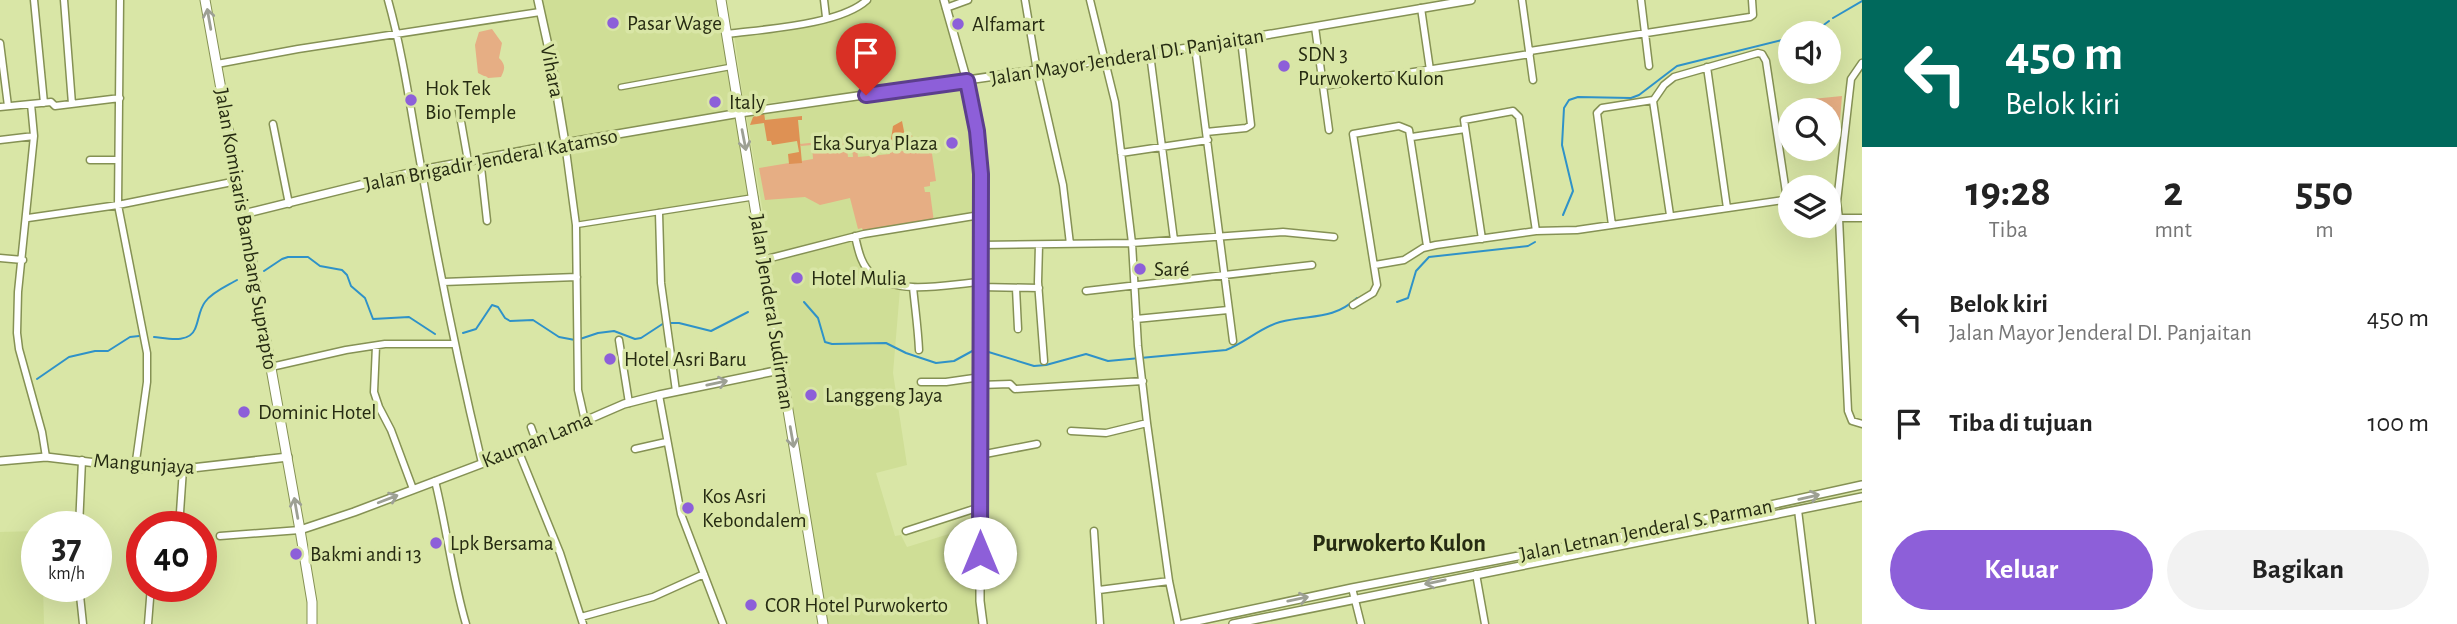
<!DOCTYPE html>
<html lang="id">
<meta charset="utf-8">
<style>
body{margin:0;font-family:"Alegreya Sans",sans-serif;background:#f2f2f2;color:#222;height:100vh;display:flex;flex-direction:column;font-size:26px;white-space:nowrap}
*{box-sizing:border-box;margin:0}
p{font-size:23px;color:#767676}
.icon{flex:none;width:38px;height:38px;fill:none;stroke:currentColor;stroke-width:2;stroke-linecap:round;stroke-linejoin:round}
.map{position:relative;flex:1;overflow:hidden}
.drawer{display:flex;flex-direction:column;background:#fff;width:595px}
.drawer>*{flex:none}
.hud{background:#00695c;color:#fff;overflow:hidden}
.tools{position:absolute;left:1778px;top:21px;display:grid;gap:14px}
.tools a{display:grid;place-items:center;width:63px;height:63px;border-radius:50%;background:#fff;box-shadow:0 7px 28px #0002;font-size:35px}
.speed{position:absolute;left:21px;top:511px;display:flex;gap:14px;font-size:35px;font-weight:700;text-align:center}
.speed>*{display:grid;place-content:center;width:91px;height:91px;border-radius:50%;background:#fff;box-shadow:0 7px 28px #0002;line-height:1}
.speed small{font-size:18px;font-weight:400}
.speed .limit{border:10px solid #d22;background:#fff;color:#111}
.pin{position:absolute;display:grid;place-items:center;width:60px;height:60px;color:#fff;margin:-72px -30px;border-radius:50% 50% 50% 0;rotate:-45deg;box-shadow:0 0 7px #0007}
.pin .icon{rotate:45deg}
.me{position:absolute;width:77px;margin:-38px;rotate:0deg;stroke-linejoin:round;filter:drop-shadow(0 0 5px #0008)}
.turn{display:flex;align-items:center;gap:24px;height:147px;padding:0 28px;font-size:32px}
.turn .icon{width:91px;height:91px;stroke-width:2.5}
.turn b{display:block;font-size:49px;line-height:60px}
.eta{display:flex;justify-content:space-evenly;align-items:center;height:119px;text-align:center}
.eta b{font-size:42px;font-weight:600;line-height:49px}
.cta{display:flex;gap:14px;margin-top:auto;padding:14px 28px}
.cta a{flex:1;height:80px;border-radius:42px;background:#8d5fd9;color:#fff;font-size:28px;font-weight:600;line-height:80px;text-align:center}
.cta a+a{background:#f2f2f2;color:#222}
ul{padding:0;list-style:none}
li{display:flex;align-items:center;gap:21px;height:105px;padding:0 28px}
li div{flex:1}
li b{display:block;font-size:26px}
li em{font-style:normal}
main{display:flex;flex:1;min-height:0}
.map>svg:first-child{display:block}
.built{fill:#cfde96}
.green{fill:#e6ae84}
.forest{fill:#de9154}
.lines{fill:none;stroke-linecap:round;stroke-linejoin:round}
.stream{stroke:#2f92c8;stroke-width:2}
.pedestrian-casing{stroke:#859154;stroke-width:7}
.minor-casing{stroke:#859154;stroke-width:9}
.tertiary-casing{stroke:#859154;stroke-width:10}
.primary-casing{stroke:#859154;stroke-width:11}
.pedestrian{stroke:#fff;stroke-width:4.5}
.minor{stroke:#fff;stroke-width:6}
.tertiary{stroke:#fff;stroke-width:7}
.primary{stroke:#fff;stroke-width:9}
.oneway{stroke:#9da094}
.route-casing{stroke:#5c3e8d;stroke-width:18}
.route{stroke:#8d5fd9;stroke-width:12}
.poi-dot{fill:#8d5fd9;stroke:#d9e6a6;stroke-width:2.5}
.labels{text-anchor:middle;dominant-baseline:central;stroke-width:7;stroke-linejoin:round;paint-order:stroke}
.poi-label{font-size:21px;fill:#262b12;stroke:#d9e6a6;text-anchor:start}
.street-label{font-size:21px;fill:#262b12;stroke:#d9e6a6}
.quarter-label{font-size:24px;font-weight:bold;fill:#262b12;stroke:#d9e6a6}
</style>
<main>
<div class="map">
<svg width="1862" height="624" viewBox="0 0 1862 624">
<rect width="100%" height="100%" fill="#d9e6a6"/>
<path class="built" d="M538,0H718L752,200L576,227L568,140L588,136L569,139Z
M867,0H943L965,79L744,106L734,34L800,25L857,10Z
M964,82L979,175L980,215L855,236L864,269L889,288L900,289L893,373L907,465L876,473L895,536L901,535L907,547L978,525L982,624H823L762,261L771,259L746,114Z
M37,531V586H43L44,624H0V532Z"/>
<path class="green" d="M492,29L502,43L499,58C506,65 505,69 501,77L488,78L478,73L475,45L479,32Z
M1842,96L1840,120L1829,121V110H1813L1812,99Z
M856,138L858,157L890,154V142L895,144L896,152L931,147L936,181L930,182V186L924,187L925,192H930L934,222L864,234L862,228L858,229L850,198L820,205L805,197L765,200L759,168L813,159L812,145L801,146L800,144L846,139L848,157H853L851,139Z"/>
<path class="forest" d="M764,112L765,120L802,116V120H798L802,163L789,164L788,154L799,152L797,141L772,145L771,141H767L764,123L750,125L753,117Z
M902,121L905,136L912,135L913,142L895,144L891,139L893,126Z"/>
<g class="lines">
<path class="stream" d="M1833,18L1862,1
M1813,33L1829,21
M1563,215L1573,191L1562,145L1564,108L1569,100L1578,97L1631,98L1639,95L1677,66L1790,38
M264,271L282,259L288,257H308L320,266L342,270L347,275L351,286L365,298L373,319L409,317L435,334
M804,302L818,318L825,342L832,344L886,343L906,353L936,363L954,361L976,349
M1397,302L1408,298L1416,271L1429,257L1528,246L1535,242
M463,333L476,329L492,305L498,307L505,318L510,321L533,320L559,337L575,340
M154,337C166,338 189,344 195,329C199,320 199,310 205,302C212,292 227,286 237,280
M580,339L598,333L614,331L635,339L641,338L664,323H679L711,331L748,312
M982,350L1034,366L1046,365L1086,354L1108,361L1226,350C1245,343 1261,327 1280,322C1310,314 1332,321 1357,298
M37,379L69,357L95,351H108L130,337L139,336"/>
<g class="pedestrian-casing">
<path id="pedestrian" d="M621,87L730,67
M576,225L755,197"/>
</g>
<g class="minor-casing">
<path id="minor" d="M34,0L44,103
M64,0L72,104
M120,0L118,205L147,353V382L135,468
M388,0C404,57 411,114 422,172C439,270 459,367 482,463
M824,0L826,17
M1025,0L1037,71L1063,185L1070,244
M1090,0L1115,102L1132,243L1138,346L1147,423L1169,581L1178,624
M1522,0L1533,80
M1641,0L1649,66
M946,8L968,0
M1421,8L1430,70
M1315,27L1329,130
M727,34C764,29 840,25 867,0
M0,43L8,106
M1195,47L1233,341
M1530,51L1750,17L1753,15L1752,0
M1150,54L1174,240
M1862,63L1851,79L1837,202L1839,218H1862
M217,64L298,49L540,12
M1707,67L1727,208
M1323,86L1530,54
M31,104L34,136
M0,107L51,102L55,106L120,98
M459,110L468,161
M273,124L289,204
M1206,132L1246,128L1251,125L1241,40
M1412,137L1465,129
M0,140L34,136L18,292L17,333L19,349L42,432L46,457
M565,143L576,225L578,390L585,421
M1121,153L1208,140
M480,158L487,221
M90,160H118
M659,213L661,283L676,391
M1670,215L1653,101L1664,85L1674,77L1758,53L1762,54L1766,61L1787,199
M28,218L118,205L237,181
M1839,218L1848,411L1852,421L1862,424
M1612,225L1597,113L1602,108L1653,100
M855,236C858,249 861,266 873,275C901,296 948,284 980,282
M1482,239L1464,120L1513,111L1519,117L1536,231
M980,245L1132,243L1283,232L1334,237
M1039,245L1038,282L1044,361
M0,258L23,260
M763,260L864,234L980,215
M1375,265L1404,260L1423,248L1436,245L1536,231L1577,230L1790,199
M443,282L577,277
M913,287C915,308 918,328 919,350
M980,287L1039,288
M1016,288L1018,329
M1086,291L1312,265
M1353,305L1373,293L1377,285L1353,134L1399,126L1409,130L1427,246
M1136,319L1228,310
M619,340L629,403
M376,346L374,392L379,407L391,430L413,489
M271,367L346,350L385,344H454
M921,382H946L981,377
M980,385L1010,384L1015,389L1143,381
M659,395L681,514L723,624
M531,427L536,441
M1071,431L1106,433L1147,423
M635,449L666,442
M518,450L560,553L583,624
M980,455L1037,444
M435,481C447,529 452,577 466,624
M1798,510L1812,624
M79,527L82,460
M179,527L183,469
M906,531L980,507
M1094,531L1100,624
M220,536L300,530
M1476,574L1485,624
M79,586L83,624
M1352,588L1361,624
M1099,590L1169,581
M581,617L653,597L704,574
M148,624L151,586"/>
</g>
<g class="tertiary-casing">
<path id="tertiary" d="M538,0L551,59L565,143
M944,0L967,81L980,148V601L983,624
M243,214L421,170L565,143L740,113L1195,47L1471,0
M0,461L46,457L147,469H183L288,457
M300,530L354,512L518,450L624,404L659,395L780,370
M1183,624L1352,588L1669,527L1862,485
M1233,624L1862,497"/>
</g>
<g class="primary-casing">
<path id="primary" d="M205,0L300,530L312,602V624
M721,0L823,624"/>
</g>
<use href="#pedestrian" class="pedestrian"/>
<use href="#minor" class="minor"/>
<use href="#tertiary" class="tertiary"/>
<use href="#primary" class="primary"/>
</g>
<defs><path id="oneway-shaft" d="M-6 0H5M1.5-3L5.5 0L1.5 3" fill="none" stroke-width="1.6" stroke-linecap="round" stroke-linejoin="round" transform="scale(1.75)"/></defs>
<g class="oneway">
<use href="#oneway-shaft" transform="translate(209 19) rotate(-100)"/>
<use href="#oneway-shaft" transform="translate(744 140) rotate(79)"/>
<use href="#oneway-shaft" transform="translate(717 383) rotate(-12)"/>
<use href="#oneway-shaft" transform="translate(792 437) rotate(80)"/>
<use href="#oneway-shaft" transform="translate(1809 497) rotate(-13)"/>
<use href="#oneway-shaft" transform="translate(388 499) rotate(-21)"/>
<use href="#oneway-shaft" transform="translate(296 508) rotate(-100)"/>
<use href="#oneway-shaft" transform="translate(1435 582) rotate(168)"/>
<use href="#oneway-shaft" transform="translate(1298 599) rotate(-12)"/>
</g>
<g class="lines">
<g class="route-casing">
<path id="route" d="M866,95L967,81L977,131L981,174L980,553"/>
</g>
<use href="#route" class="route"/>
</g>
<g class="poi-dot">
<circle cx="613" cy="23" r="7"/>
<circle cx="958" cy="24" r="7"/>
<circle cx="1284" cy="66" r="7"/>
<circle cx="411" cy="100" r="7"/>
<circle cx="715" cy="102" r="7"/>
<circle cx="952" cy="143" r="7"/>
<circle cx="1140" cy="269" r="7"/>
<circle cx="797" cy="278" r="7"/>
<circle cx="610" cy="359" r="7"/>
<circle cx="811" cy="395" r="7"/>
<circle cx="244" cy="412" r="7"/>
<circle cx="688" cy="508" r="7"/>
<circle cx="436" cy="543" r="7"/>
<circle cx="296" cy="554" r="7"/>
<circle cx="751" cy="605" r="7"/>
</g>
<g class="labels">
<g class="poi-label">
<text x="627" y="23">Pasar Wage</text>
<text x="972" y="24">Alfamart</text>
<text x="1298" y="54">SDN 3<tspan x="1298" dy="24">Purwokerto Kulon</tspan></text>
<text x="425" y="88">Hok Tek<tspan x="425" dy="24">Bio Temple</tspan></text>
<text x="729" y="102">Italy</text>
<text x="938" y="143" text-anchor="end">Eka Surya Plaza</text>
<text x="1154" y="269">Saré</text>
<text x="811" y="278">Hotel Mulia</text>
<text x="624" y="359">Hotel Asri Baru</text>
<text x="825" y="395">Langgeng Jaya</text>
<text x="258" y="412">Dominic Hotel</text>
<text x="702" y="496">Kos Asri<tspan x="702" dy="24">Kebondalem</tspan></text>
<text x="450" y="543">Lpk Bersama</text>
<text x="310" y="554">Bakmi andi 13</text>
<text x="765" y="605">COR Hotel Purwokerto</text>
</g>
<g class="street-label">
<text transform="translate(1127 57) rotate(-9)">Jalan Mayor Jenderal DI. Panjaitan</text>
<text transform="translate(552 71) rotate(79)">Vihara</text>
<text transform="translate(491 160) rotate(-11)">Jalan Brigadir Jenderal Katamso</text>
<text transform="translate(246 229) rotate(80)">Jalan Komisaris Bambang Suprapto</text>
<text transform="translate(772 312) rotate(81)">Jalan Jenderal Sudirman</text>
<text transform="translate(537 440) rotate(-22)">Kauman Lama</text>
<text transform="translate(144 464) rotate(4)">Mangunjaya</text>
<text transform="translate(1646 530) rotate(-11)">Jalan Letnan Jenderal S. Parman</text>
</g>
<g class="quarter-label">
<text x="1399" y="544">Purwokerto Kulon</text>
</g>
</g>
</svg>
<div class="tools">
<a><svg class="icon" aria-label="sound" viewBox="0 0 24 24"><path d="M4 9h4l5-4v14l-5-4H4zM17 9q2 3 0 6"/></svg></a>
<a><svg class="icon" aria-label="search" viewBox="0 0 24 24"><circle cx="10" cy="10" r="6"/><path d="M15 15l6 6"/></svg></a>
<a><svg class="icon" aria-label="layers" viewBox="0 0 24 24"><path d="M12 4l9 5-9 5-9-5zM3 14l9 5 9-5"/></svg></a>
</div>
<div class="speed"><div>37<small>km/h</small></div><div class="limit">40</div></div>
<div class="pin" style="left:866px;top:95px;background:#d93025"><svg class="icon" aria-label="arrive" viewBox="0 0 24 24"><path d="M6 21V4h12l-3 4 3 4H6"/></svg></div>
<svg class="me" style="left:980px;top:553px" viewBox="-20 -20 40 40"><circle r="19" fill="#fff"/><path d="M0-13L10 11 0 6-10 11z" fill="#8d5fd9"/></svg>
</div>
<section class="drawer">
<div class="hud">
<div class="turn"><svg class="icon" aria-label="left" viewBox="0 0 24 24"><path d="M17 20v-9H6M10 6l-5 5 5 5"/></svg><div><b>450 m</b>Belok kiri</div></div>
</div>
<div class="eta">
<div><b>19:28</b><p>Tiba</p></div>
<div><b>2</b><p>mnt</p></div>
<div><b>550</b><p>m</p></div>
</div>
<ul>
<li><svg class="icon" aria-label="left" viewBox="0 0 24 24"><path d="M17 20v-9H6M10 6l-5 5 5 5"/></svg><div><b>Belok kiri</b><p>Jalan Mayor Jenderal DI. Panjaitan</p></div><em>450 m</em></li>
<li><svg class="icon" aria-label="arrive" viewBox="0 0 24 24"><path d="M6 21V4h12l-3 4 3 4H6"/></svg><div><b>Tiba di tujuan</b></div><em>100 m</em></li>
</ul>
<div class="cta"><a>Keluar</a><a>Bagikan</a></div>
</section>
</main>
